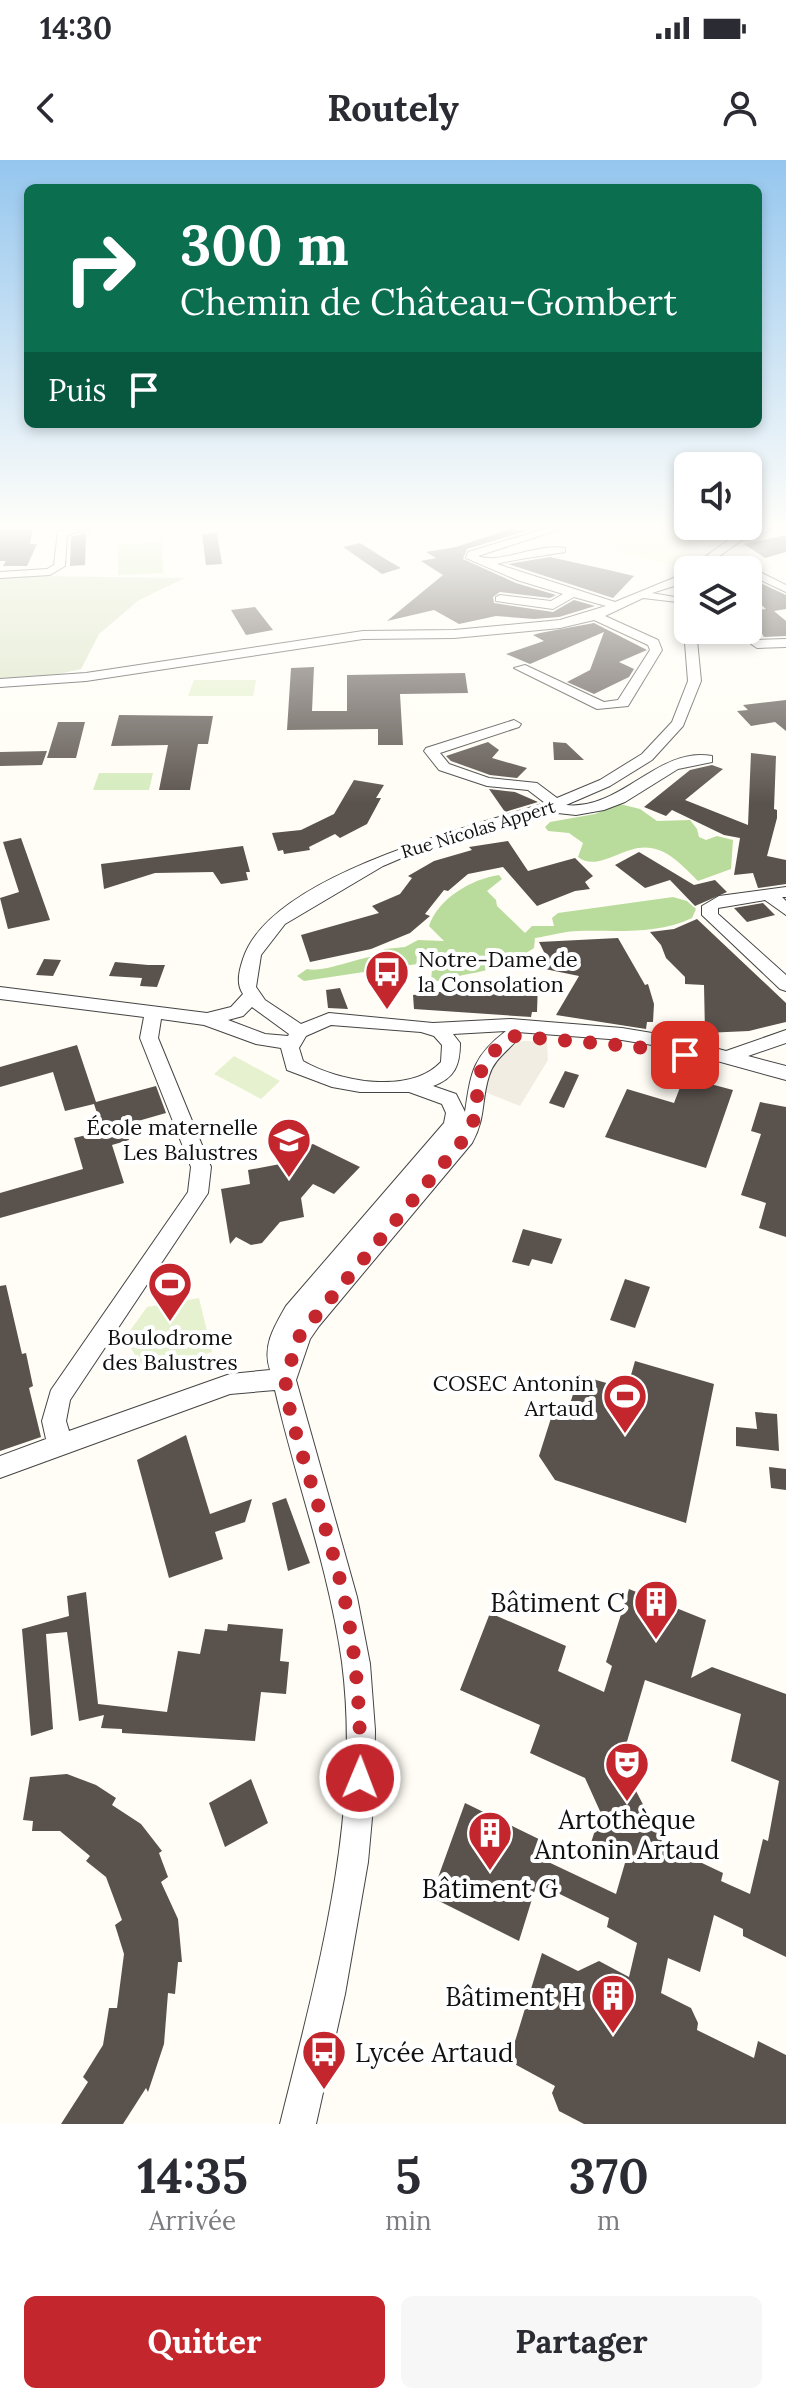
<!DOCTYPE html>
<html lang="fr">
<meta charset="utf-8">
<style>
body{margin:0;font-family:Lora,serif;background:#f7f7f7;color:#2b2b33;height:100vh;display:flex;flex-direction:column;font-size:30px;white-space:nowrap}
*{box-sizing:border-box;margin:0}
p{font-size:26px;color:#7c7c81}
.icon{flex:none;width:44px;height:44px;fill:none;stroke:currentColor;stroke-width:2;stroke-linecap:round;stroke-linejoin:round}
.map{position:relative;height:1964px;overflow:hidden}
.panel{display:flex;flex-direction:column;background:#fff;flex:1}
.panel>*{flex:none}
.hud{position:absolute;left:24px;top:24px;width:738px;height:244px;border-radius:12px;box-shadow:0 4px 12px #0003;background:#0b6e4f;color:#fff;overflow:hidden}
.controls{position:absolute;left:674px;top:292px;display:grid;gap:16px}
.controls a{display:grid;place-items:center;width:88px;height:88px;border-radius:12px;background:#fff;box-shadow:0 4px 12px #0003;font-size:40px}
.pin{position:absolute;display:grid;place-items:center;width:68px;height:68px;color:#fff;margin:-34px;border-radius:16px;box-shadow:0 4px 12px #0006}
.me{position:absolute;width:88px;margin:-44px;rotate:1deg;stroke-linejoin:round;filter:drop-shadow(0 0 6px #0008)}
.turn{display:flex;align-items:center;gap:28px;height:168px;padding:0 24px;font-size:36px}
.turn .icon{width:104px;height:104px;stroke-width:2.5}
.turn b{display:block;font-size:56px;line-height:68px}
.then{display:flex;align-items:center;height:76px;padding:0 24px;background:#0003;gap:16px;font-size:30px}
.eta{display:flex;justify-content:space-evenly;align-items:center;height:136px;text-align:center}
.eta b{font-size:48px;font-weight:700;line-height:56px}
.primary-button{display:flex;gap:16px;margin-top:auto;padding:16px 24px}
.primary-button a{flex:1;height:92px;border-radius:12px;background:#c4262e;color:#fff;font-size:32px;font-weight:700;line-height:92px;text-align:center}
.primary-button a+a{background:#f7f7f7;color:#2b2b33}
.status{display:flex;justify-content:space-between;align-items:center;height:56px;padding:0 40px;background:#fff;direction:ltr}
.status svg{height:22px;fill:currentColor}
header{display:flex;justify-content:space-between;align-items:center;height:104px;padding:0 24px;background:#fff;font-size:36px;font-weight:700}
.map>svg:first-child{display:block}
.farmland{fill:#f6f3d4}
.green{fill:#d5ebbd}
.forest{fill:#b9dc9c}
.cemetery{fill:#d9e3c4}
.pitch{fill:#e6f2cf}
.plaza{fill:#f1ede2}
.building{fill:#5a524d;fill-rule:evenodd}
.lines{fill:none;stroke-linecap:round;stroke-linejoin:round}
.minor-casing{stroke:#444;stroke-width:2}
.minor{fill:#fff;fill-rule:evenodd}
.route{stroke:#c4262e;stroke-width:14;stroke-dasharray:0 25.2}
.labels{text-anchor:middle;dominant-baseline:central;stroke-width:8;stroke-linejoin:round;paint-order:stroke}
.far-street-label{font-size:18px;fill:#111;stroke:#fff}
.poi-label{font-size:22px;fill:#111;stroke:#fff;text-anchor:end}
.near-poi-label{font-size:26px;fill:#111;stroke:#fff;text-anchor:end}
</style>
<div class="status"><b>14:30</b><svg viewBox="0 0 49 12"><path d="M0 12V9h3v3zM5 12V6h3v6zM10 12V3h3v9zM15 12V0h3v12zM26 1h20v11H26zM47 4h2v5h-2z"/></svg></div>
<header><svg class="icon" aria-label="back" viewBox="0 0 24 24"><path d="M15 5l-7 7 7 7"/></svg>Routely<svg class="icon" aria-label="person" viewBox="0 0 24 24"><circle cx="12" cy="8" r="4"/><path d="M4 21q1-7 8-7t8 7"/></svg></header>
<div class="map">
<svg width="786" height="1964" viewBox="0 0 786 1964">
<rect width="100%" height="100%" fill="#fffdf5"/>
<path class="farmland" d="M590,369H671L714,375L673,406L621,392Z"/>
<path class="green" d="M162,382L163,413L118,415V385Z
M99,613H153L149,630H93Z"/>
<path class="forest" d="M620,644L640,649L657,661L690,660L697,669L699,677L706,680L717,676L733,680L731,709L698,721C685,708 670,691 651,688C625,683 599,713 578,697L583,683L569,673L548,671L545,667L550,662L595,654Z
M499,715L502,719L487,731L496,740L497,746L525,773L532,766H554L552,758L558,753L673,737L687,741L696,749L692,758C656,775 618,770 579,771C565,771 549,776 535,778L534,788L523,795L506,796C485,819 470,808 445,822L431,820L432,810L424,803L304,821L297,816L307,809C324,813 358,797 378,796L385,789L405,787L418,780L444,781L429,766C438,739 471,719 499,715Z"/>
<path class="cemetery" d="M28,416L185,418L139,440L99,474L81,509L50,516L0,518V417Z"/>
<path class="pitch" d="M194,520H256L253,536H188Z
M234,896L280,921L261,939L214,914Z
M199,1138L212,1192L146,1210L124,1179L147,1147Z"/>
<path class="plaza" d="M524,881L547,882L548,900L520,946L485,932L482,917L511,884Z"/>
<path class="building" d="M0,369H33L30,384H37L27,406H3L6,401H0Z
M510,369L529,370L467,389L463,399L516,423L556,435L550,438L500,432L493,437L494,443L553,452L574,440L595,446L559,457L534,459L496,456L459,464L434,450L387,461L443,415L421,401L436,398L426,392L456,387Z
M86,373L85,405L70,406L71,377Z
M217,373L222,404L206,405L202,374Z
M786,375V392L765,398L744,384Z
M360,383L387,400L401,408L382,414L343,387Z
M550,397L613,411L634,416L613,438L508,404Z
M748,417L786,435V449L774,451L786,461V476L764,477L749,451L766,449L748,433Z
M255,447L273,470L246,475L231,450Z
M594,463L647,490L619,502L634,509L629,517L594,534L567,522L590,510L604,472L530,504L506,494L544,481L533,475L540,473Z
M314,507L312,551H347V515L465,513L468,533L400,534L403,585H378V569L287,570L291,508Z
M786,540V571L775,562L751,566L737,551L748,550L743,545Z
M119,555L213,556L208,584H198L190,630H159L168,585L111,586Z
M58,562H85L76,598H47Z
M488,582L499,590L492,598L527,608L517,618L490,615L451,601L446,596Z
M553,582L566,583L584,600H554Z
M47,591L42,605L0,606V592Z
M751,593L776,596L774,649L777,650V658L767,696L786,700V724L758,728L753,713L734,715L740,678L724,675L672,650L666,656L644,647L690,610L712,605L723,609L685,640L748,665Z
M354,620L384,625L376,638H381L367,664L340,678L335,674L309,687L310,690L284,694L283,690L278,691L272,673L301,670L334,654Z
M489,629L515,632L538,642L505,652Z
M21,678L50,760L8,769L0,738L19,732L3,682Z
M508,681L528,711L575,698L593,716L585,722L590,729L575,731L537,746L503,707L468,714L448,731L444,730L425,754L430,756L410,773L371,789L310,802L301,775L379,753L372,746L400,734L412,718L408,716L434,701L472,690L469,687Z
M243,686L250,712H246L248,720L221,724L213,712L155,713L104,729L101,704Z
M639,692L694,725L715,720L727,732L695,746L670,720L645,728L615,705Z
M763,743L775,755L747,762L734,748Z
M697,759L786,843V862L749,871L705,873L704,825L685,824V817L666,798L661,785L650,772L674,769Z
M618,778L645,825L648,824L654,844L653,862H647L646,869L556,855L579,816L540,808L546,796L539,782Z
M44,799L61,800L53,816L36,815Z
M115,802L148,805H165L157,827L140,826L142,818L109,816Z
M510,819L538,821L537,852H532L531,857L414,849L413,835L509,824Z
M340,828L348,849L328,848L326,830Z
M77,885L96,942L156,926L166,953L124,965L129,980L112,985L124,1023L0,1058V1033L83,1009L74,978L103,971L94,944L65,951L53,912L0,927V907Z
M565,911L579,915L564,948L549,943Z
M684,917L733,930L706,1008L605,977L627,929L674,943Z
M760,942L786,947V1077L759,1068L766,1043L741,1035L761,974L751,971Z
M313,984L360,1007L334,1034L313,1024L301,1038L304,1057L280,1062L262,1083L251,1085L236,1077L230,1084L221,1029L250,1024L248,1010L296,1001L295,990Z
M523,1069L562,1079L552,1104L532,1099L529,1106L512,1102Z
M625,1119L650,1127L635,1168L610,1160Z
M6,1125L22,1194L26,1193L33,1226L29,1228L41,1277L0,1291V1126Z
M635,1201L714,1224L686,1363L555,1320L539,1296L552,1255L565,1260L579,1215L627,1229Z
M755,1252L777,1254L779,1291L736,1286V1267L757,1269Z
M186,1275L210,1354L252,1339L245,1362L215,1372L223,1399L169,1418L137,1300Z
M769,1307L786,1309V1330L771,1328Z
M286,1338L310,1403L288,1411L272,1343Z
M629,1429L706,1460L691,1518L712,1507L786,1534V1797L743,1776V1769L714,1755L700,1812L668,1798L661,1833L691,1848L698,1863L697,1870L754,1898L758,1881L786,1895V1964H584L559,1951L552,1933L555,1926L509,1901L542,1793L578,1811L599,1801L629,1817L637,1783L607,1767L609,1758L537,1723L519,1781L431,1737L465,1643L549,1684L544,1700L616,1734L625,1703L590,1686L597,1664L604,1660L585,1618L530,1593L540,1565L460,1530L490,1453L566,1486L558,1511L604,1532L612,1506L606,1502ZM645,1520L741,1554L731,1601L779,1621L768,1681L763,1679L750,1734L721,1721L723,1713L664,1685L621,1602Z
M86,1432L98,1544L167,1552L178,1491L200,1494L205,1469L227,1471L228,1464L283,1469L280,1501L289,1502L286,1534L261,1532L255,1581L122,1573V1569L101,1568L104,1555L79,1561L67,1472L46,1474L53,1569L31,1576L22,1469L69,1456L67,1436Z
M67,1614L96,1625L116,1638L112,1645L141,1664L162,1691L159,1693L168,1717L161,1722L178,1759L182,1802H178L175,1834L168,1833L164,1884L148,1932L146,1928L123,1964H61L88,1922L83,1917L103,1885L109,1848H117L124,1794L115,1765L122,1760L106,1717L86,1701L90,1696L60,1671H32L33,1661L23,1660L30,1617Z
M251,1619L268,1663L225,1687L209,1643Z"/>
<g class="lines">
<g class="minor-casing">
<path id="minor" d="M91,369L67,375L65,406L50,415L0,418V412L47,409L54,405L58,371Z
M544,369H561L478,396C500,405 536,383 565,388V392C542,396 520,398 497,404L615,442L688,412L687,422L652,433L686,439V443L643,438L605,456L658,480L662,490L628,546L597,549L514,508L525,505L604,542L618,540L650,490L648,485L594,460L560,468L454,478L363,479L86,521L0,527V519L86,513L363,471L454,470L560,460L606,446L574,437L553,449L496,441V437L500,435L551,441L563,434L517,420L466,398L468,392Z
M756,369H773L742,380L700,410H687L734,376Z
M744,408H752L786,425V432L748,414V410H742Z
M688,467V470H696L701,521L683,566L652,600L610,626L566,645C621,651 658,586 712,596V602L678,609L625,642L604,650L576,655L548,652L418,691L383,706L285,764L261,795L256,827L265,840L301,864L329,853L433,863L511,859L622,868L670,876L726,891L786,870V883L748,896L786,906V920L670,888L622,880L517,872L520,876C510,890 494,898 489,916C481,941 486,958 472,983L319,1166L310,1179L296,1220L357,1437L370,1504L375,1570L374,1636L368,1702L345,1834L316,1964H280C317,1815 362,1657 342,1502C329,1409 296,1321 275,1230L230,1234L0,1318V1296L46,1279L42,1261L51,1230L188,1032L191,1007L140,878L144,857L0,839V827L207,853L231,847L243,834C236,824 239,811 243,799C270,715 468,668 545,643L528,630L487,626L439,610L424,591L426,588L514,560L521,564L519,567L440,593L449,604L489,618L537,623L557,638L600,620L642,594L672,562L688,521L684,470ZM252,847L289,874L288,876L265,874L228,860L243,856ZM161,859L204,865L256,884L281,888L287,910L332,927L360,932H409L442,944L446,953L444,963L286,1146C274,1167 262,1186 270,1210L230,1214L69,1271L66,1261L70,1240L208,1033L211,1007L158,878ZM331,865L421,872L434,876L442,885L441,902C410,935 339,922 303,901L299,888L306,876ZM506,871C472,897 471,913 465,952L456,934L433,926C455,918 460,905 460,883L453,874Z
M786,479V487L757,488L751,484L757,480Z
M786,727V737H782L786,741V755L765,740L718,748V754L786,815V831L780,829L702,755V746L719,736Z"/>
</g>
<use href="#minor" class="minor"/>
</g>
<linearGradient id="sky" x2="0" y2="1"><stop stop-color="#95c6ee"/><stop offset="0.57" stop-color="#fffefa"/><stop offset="1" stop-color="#fffefa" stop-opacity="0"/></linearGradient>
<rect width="786" height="644" fill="url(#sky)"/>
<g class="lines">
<path class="route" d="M360,1618C361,1558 357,1500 345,1441C331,1377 306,1314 290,1251L285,1219L300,1175L465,978C492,936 456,920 511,876L631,886L685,895"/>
</g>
<defs>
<g id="bus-pin" transform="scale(2.3)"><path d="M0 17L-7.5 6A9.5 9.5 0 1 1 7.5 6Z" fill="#c4262e" stroke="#fff"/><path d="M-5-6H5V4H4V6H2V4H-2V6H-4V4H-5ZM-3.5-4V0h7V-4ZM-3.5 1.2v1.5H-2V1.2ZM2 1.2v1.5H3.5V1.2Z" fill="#fff"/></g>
<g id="school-pin" transform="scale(2.3)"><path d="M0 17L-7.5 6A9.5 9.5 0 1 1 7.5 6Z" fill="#c4262e" stroke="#fff"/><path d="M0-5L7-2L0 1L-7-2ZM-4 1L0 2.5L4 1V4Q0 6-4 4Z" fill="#fff"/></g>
<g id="stadium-pin" transform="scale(2.3)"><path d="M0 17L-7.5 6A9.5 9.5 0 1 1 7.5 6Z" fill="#c4262e" stroke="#fff"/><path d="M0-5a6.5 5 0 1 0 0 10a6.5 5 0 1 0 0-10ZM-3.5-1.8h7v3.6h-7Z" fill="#fff"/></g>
<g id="building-pin" transform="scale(2.3)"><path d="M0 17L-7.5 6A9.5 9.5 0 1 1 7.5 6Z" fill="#c4262e" stroke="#fff"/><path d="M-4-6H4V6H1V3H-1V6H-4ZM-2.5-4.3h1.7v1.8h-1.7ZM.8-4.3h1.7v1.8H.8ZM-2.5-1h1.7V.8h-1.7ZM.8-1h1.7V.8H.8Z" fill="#fff"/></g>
<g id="theatre-pin" transform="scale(2.3)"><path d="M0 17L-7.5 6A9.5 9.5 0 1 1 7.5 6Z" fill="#c4262e" stroke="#fff"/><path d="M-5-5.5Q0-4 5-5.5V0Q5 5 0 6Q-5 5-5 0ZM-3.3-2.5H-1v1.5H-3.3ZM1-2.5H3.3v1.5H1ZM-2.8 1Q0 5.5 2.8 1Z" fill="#fff"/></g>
</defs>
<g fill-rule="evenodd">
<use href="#bus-pin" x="387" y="812"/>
<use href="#school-pin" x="289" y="980"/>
<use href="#stadium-pin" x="170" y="1124"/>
<use href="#stadium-pin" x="625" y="1236"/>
<use href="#building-pin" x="656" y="1442"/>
<use href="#theatre-pin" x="627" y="1604"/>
<use href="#building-pin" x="490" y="1673"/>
<use href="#building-pin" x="613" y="1836"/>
<use href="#bus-pin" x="324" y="1892"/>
</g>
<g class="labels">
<g class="far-street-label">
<text transform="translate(478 669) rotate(-17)">Rue Nicolas Appert</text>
</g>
<g class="poi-label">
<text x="418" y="799" text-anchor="start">Notre-Dame de<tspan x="418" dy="25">la Consolation</tspan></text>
<text x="258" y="967">École maternelle<tspan x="258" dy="25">Les Balustres</tspan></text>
<text x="170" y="1177" text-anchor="middle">Boulodrome<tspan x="170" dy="25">des Balustres</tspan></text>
<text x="594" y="1223">COSEC Antonin<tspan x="594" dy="25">Artaud</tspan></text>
</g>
<g class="near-poi-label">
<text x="625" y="1442">Bâtiment C</text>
<text x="627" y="1659" text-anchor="middle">Artothèque<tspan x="627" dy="30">Antonin Artaud</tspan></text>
<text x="490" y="1728" text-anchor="middle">Bâtiment G</text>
<text x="582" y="1836">Bâtiment H</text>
<text x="355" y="1892" text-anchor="start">Lycée Artaud</text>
</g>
</g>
</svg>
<div class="controls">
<a><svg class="icon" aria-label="sound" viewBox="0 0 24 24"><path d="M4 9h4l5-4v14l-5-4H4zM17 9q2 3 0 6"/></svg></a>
<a><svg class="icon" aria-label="layers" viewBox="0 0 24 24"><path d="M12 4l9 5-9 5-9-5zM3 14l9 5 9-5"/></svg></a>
</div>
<div class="pin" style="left:685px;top:895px;background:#d93025"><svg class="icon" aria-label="arrive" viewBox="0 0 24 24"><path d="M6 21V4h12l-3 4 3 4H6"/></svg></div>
<svg class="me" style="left:360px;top:1618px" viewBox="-20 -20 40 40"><circle r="17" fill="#c4262e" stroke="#fff" stroke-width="3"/><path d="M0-11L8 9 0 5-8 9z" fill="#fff"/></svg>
<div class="hud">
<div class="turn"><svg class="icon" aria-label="right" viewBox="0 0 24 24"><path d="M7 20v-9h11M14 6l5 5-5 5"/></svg><div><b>300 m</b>Chemin de Château-Gombert</div></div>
<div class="then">Puis<svg class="icon" aria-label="arrive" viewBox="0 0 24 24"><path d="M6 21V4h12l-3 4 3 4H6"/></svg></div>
</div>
</div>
<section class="panel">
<div class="eta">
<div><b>14:35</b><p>Arrivée</p></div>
<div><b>5</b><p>min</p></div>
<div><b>370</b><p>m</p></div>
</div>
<div class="primary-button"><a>Quitter</a><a>Partager</a></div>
</section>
